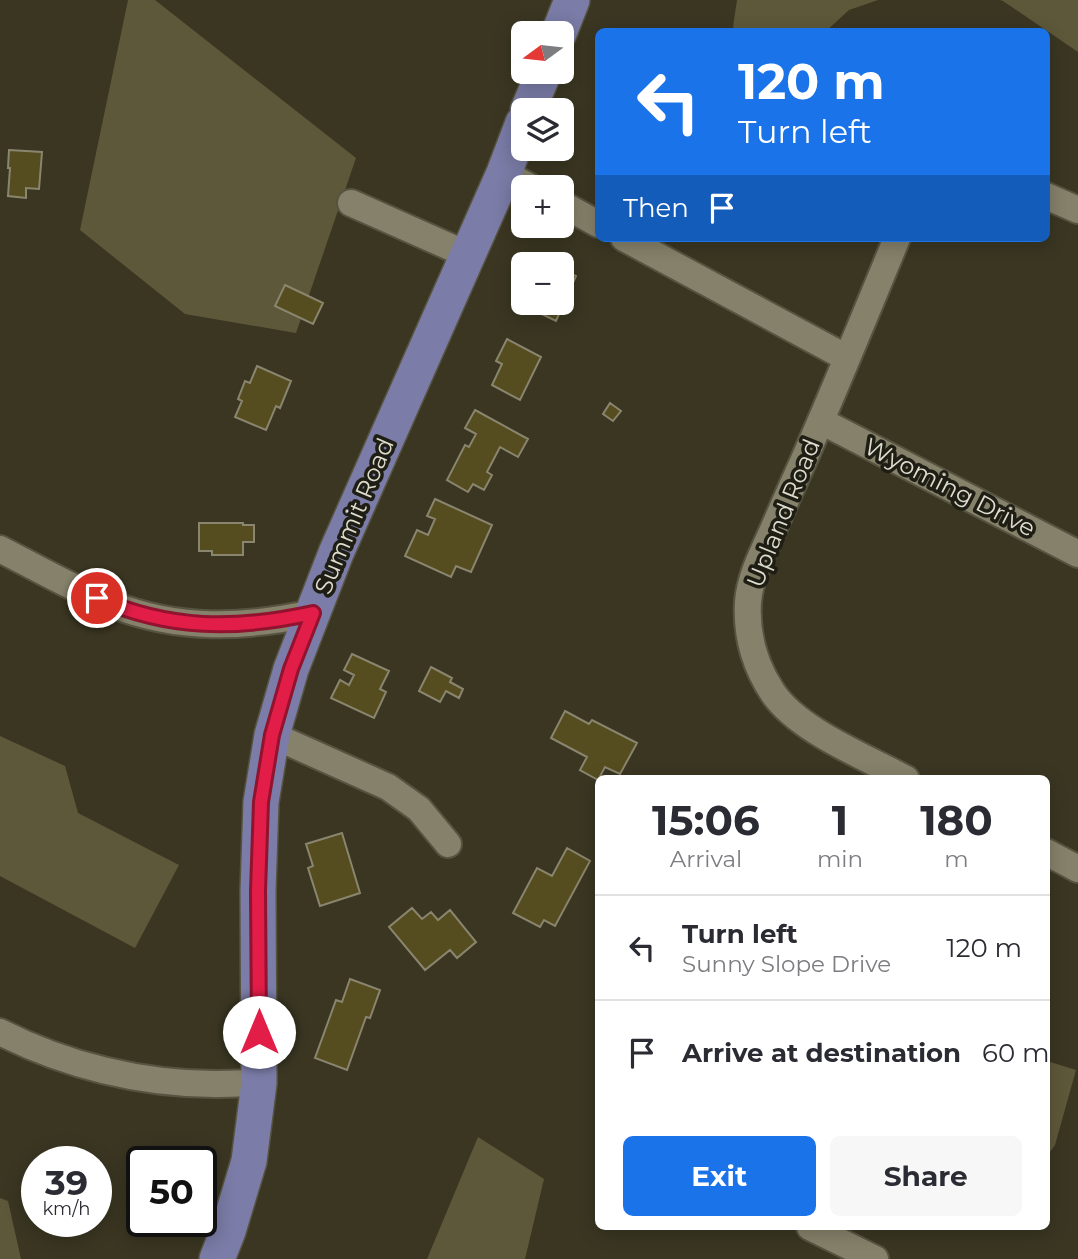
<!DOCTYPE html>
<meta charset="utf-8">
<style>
body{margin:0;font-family:Montserrat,sans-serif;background:#f7f7f7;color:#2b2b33;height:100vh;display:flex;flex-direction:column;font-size:26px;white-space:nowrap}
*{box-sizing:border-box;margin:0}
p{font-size:23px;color:#7c7c81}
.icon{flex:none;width:38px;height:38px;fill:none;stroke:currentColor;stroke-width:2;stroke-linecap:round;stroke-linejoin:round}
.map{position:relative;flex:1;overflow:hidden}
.sheet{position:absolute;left:595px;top:775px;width:455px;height:455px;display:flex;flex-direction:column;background:#fff;border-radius:10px;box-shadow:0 4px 18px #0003}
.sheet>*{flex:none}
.guide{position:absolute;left:595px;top:28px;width:455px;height:214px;border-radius:10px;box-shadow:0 4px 18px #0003;background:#1a73e8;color:#fff;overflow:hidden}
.needle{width:46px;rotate:255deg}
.buttons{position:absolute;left:511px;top:21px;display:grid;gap:14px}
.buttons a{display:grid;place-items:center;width:63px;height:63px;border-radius:10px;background:#fff;box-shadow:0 4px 18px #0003;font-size:35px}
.speed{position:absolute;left:21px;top:1146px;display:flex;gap:14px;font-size:35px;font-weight:700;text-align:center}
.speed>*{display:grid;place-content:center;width:91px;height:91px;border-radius:50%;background:#fff;box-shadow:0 4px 18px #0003;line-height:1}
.speed small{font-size:18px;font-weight:400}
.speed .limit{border:4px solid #111;border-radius:10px;background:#fff;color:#111}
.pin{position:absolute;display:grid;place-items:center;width:60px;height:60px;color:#fff;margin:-30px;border:4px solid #fff;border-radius:50%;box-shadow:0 2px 7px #0007}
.me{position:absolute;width:77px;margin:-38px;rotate:0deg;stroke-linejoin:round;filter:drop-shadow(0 0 5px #0008)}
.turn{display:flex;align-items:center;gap:24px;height:147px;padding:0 28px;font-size:32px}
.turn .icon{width:91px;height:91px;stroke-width:2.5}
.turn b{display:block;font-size:49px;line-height:60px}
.then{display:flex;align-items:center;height:66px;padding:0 28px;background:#0003;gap:14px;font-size:26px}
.eta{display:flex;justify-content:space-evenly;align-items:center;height:119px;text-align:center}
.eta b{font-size:42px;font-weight:700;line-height:49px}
.primary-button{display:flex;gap:14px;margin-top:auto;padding:14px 28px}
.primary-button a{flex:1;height:80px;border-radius:10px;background:#1a73e8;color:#fff;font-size:28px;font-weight:700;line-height:80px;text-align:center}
.primary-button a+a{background:#f7f7f7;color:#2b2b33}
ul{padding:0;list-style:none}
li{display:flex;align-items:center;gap:21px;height:105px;padding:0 28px;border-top:2px solid #e1e1e2}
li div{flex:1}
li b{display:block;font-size:26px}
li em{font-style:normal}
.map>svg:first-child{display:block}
.green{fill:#5e583a}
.building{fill:#554c1f;stroke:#8a856e;stroke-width:2}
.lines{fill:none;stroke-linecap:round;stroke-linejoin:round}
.minor-casing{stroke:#565340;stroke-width:30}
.major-casing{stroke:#565340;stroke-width:38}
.minor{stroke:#86816a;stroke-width:26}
.major{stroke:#7b7ca7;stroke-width:35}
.route-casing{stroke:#92132f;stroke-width:18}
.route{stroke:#e11d48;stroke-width:12}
.labels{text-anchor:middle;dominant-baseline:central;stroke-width:7;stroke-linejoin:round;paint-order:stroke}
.street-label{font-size:24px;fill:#dedccf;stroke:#1f1e14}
</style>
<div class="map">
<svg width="1078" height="1259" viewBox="0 0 1078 1259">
<rect width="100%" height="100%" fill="#3a3622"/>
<path class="green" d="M128,0H155L356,158L296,333L185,314L80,230Z
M737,0H878L849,10L825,32L737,31L733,27Z
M1000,0H1078V52L1003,1Z
M0,736L65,766L78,813L179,865L135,948L0,876Z
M1047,1061L1076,1070L1055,1145L1047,1156Z
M478,1137L544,1179L525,1259H427Z
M0,1198L8,1201L21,1259H0Z"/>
<path class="building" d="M9,150L42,152L39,189L26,188V198L8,196L10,168H8Z
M562,270L576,276L556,321L527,307L529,303H562Z
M285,285L323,303L313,324L275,306Z
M507,339L541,357L520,400L492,385L502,364L496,361Z
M257,366L291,381L280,408L276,406L266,430L235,417L242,401L238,399L245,381L250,383Z
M610,403L621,411L613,421L603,414Z
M475,410L528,439L518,457L500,447L487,472L492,475L484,490L473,484L468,492L447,480L465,445L469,447L476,434L465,428Z
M435,499L492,525L471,572L456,566L451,577L405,556L417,530L428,535L435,519L427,516Z
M199,523H243V525H254V542H243V555H212V551H199Z
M352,654L389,671L380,689L386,692L374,718L331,698L340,680L349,685L354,675L344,670Z
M431,667L452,678L450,682L463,689L459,698L446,691L440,702L419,691Z
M565,711L589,724L592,720L637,743L620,774L605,767L598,780L580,770L587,757L551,738Z
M342,833L360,893L320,906L308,868L313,866L306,844Z
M567,848L590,861L555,926L544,920L540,927L513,913L537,868L552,876Z
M412,908L422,919L431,912L438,920L450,910L476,942L457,958L450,950L425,970L389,927Z
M350,979L380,990L370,1018L366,1017L347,1070L315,1058L336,1000L342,1002Z"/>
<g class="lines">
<g class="minor-casing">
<path id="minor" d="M504,173L530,187
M1046,196L1078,210
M351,203L468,255
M562,204L598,224
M624,238L847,358
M897,238C866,313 835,389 802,464C792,486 782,509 772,532C762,554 750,577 748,602C746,635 755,666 773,693C799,731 866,757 906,779
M821,421L1078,554
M0,549C37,568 73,589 111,604C179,631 244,628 313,613
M272,735L388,787L419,809L448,844
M1046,852L1078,869
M0,1032C65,1065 141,1084 215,1084C229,1084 244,1083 259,1083
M810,1227L875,1259"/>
</g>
<g class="major-casing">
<path id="major" d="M559,33L572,0
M528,110L544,72
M217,1259L228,1231L249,1161L259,1083L258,891L261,802L272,735L291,669L336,553L504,173L523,123"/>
</g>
<use href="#minor" class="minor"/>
<use href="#major" class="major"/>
</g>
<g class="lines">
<g class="route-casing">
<path id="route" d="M97,598C170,630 236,630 313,613L291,669L272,735L261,802L258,891L259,1032"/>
</g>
<use href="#route" class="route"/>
</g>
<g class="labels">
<g class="street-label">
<text transform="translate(950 487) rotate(27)">Wyoming Drive</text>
<text transform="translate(783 513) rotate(-68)">Upland Road</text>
<text transform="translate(354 516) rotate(-67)">Summit Road</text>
</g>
</g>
</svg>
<div class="buttons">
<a><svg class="needle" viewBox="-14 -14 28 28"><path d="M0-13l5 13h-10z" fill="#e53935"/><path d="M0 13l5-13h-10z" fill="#7c7c81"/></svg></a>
<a><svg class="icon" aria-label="layers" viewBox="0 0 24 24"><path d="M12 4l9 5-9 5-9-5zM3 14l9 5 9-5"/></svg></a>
<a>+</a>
<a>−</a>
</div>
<div class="speed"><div>39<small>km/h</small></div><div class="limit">50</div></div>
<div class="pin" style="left:97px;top:598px;background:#d93025"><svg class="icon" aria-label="arrive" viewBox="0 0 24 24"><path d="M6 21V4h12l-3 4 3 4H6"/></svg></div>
<svg class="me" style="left:259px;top:1032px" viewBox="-20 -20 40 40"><circle r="19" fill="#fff"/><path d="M0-13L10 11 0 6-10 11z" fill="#e11d48"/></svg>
<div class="guide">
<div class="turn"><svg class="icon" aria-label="left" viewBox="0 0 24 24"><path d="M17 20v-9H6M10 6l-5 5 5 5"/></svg><div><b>120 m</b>Turn left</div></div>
<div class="then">Then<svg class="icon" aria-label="arrive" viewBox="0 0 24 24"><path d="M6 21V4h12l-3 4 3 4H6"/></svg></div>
</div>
<section class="sheet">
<div class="eta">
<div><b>15:06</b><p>Arrival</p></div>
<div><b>1</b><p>min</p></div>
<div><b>180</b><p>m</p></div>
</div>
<ul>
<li><svg class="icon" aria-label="left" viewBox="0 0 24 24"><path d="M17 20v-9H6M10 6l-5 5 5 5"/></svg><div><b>Turn left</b><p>Sunny Slope Drive</p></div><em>120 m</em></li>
<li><svg class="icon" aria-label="arrive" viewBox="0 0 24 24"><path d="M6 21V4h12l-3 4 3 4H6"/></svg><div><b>Arrive at destination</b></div><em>60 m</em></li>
</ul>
<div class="primary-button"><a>Exit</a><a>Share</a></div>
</section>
</div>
